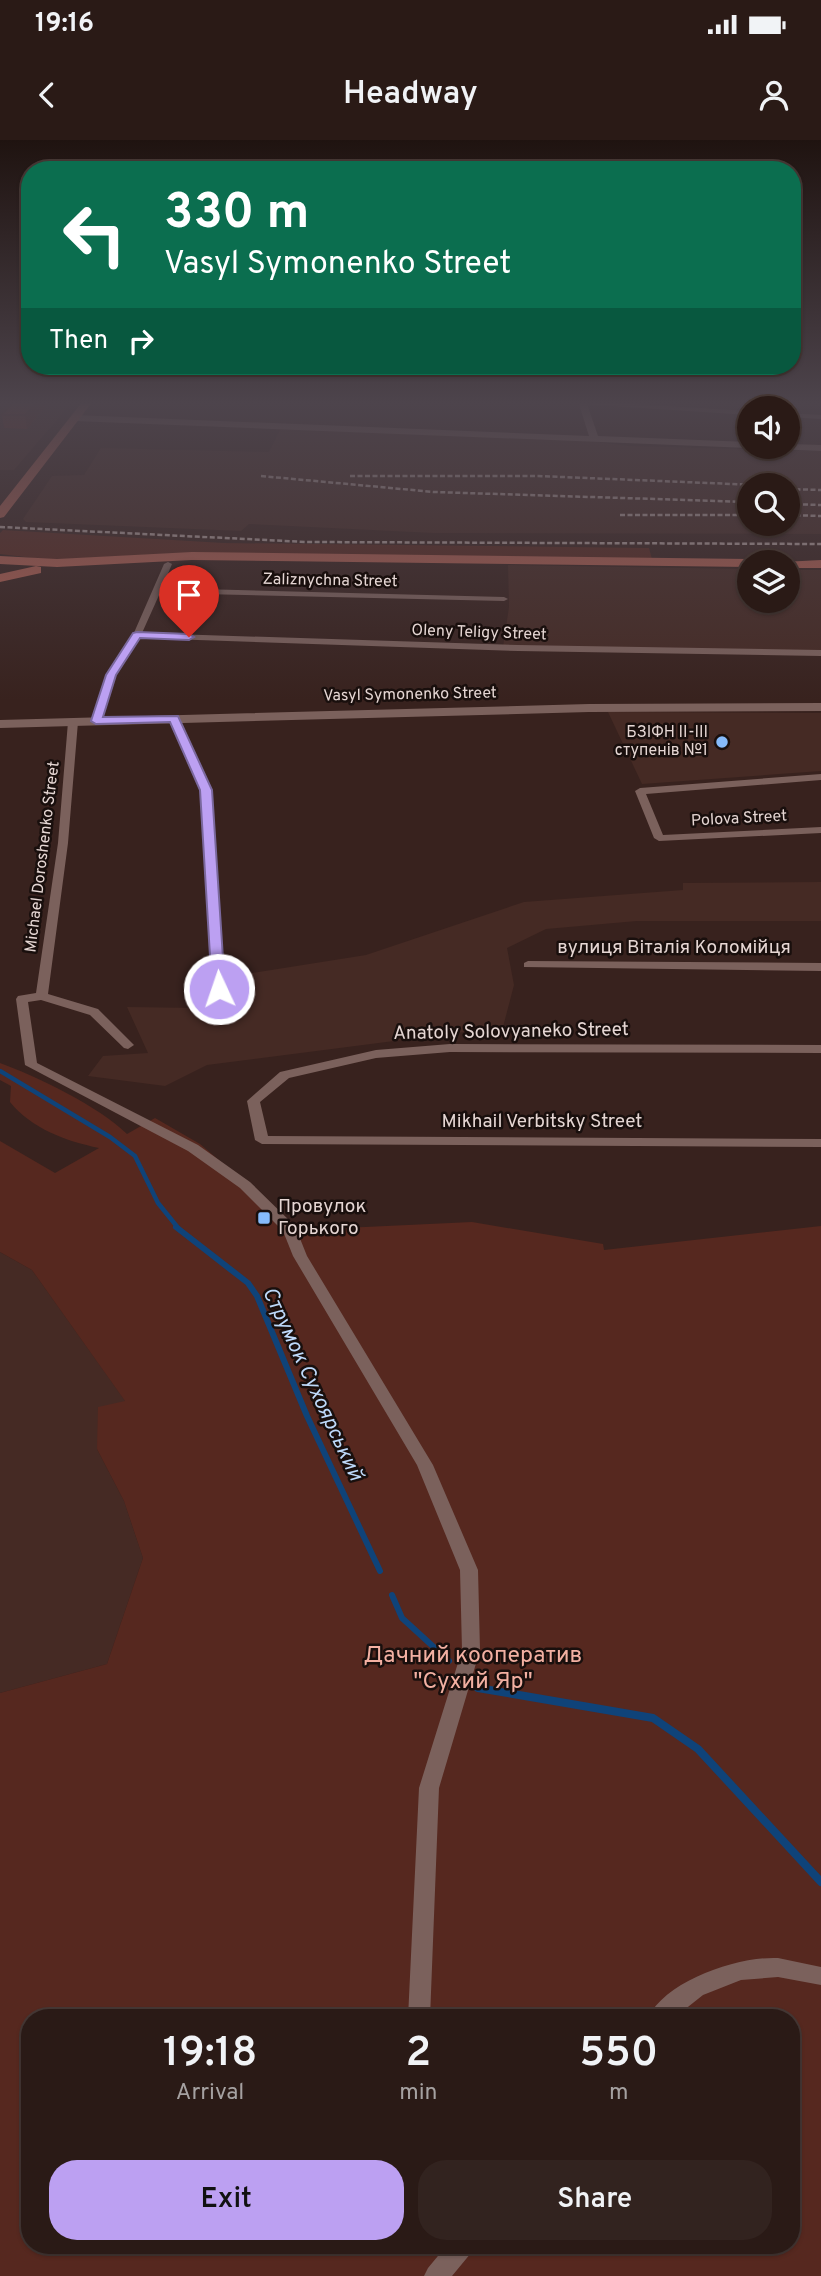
<!DOCTYPE html>
<meta charset="utf-8">
<style>
body{margin:0;font-family:Overpass,sans-serif;background:#32231f;color:#f1f3f6;height:100vh;display:flex;flex-direction:column;font-size:26px;white-space:nowrap}
*{box-sizing:border-box;margin:0}
p{font-size:23px;color:#a5a1a1}
.icon{flex:none;width:38px;height:38px;fill:none;stroke:currentColor;stroke-width:2;stroke-linecap:round;stroke-linejoin:round}
.map{position:relative;flex:1;overflow:hidden}
.details{position:absolute;left:21px;top:1869px;width:779px;height:245px;display:flex;flex-direction:column;background:#2a1a16;border-radius:28px;box-shadow:0 2px 5px #0004,0 0 0 2px #463835}
.details>*{flex:none}
.banner{position:absolute;left:21px;top:21px;width:780px;height:214px;border-radius:28px;box-shadow:0 2px 5px #0004,0 0 0 2px #463835;background:#0b6e4f;color:#fff;overflow:hidden}
.tools{position:absolute;left:737px;top:256px;display:grid;gap:14px}
.tools a{display:grid;place-items:center;width:63px;height:63px;border-radius:50%;background:#2a1a16;box-shadow:0 2px 5px #0004,0 0 0 2px #463835;font-size:35px}
.pin{position:absolute;display:grid;place-items:center;width:60px;height:60px;color:#fff;margin:-72px -30px;border-radius:50% 50% 50% 0;rotate:-45deg;box-shadow:0 0 7px #0007}
.pin .icon{rotate:45deg}
.me{position:absolute;width:77px;margin:-38px;rotate:357deg;stroke-linejoin:round;filter:drop-shadow(0 0 5px #0008)}
.turn{display:flex;align-items:center;gap:24px;height:147px;padding:0 28px;font-size:32px}
.turn .icon{width:91px;height:91px;stroke-width:2.5}
.turn b{display:block;font-size:49px;line-height:60px}
.then{display:flex;align-items:center;height:66px;padding:0 28px;background:#0003;gap:14px;font-size:26px}
.eta{display:flex;justify-content:space-evenly;align-items:center;height:119px;text-align:center}
.eta b{font-size:42px;font-weight:600;line-height:49px}
.button{display:flex;gap:14px;margin-top:auto;padding:14px 28px}
.button a{flex:1;height:80px;border-radius:28px;background:#bca0f2;color:#111;font-size:28px;font-weight:600;line-height:80px;text-align:center}
.button a+a{background:#32231f;color:#f1f3f6}
.status{display:flex;justify-content:space-between;align-items:center;height:49px;padding:0 35px;background:#2a1a16;direction:ltr}
.status svg{height:19px;fill:currentColor}
header{display:flex;justify-content:space-between;align-items:center;height:91px;padding:0 28px;background:#2a1a16;font-size:32px;font-weight:600}
.map>svg:first-child{display:block}
.built{fill:#452a24;fill-rule:evenodd}
.green{fill:#56281f;fill-rule:evenodd}
.lines{fill:none;stroke-linecap:round;stroke-linejoin:round}
.stream-far2{stroke:#0f4379;stroke-width:4.5}
.stream-far1{stroke:#0f4379;stroke-width:6}
.stream{stroke:#0f4379;stroke-width:8}
.street{fill:#7b615c;fill-rule:evenodd}
.secondary{fill:#7b615c;fill-rule:evenodd}
.primary{fill:#ac5d4f;fill-rule:evenodd}
.rail{stroke:#b09e9b;stroke-width:2.5;stroke-dasharray:5 2.5;stroke-linecap:butt}
.wall{fill:#6a2a20}
.shaded-wall{fill:#56221a}
.building{fill:#7b3125;stroke:#56221a;stroke-width:2}
.route{fill:#bca0f2;stroke:#7a689d;stroke-width:2}
.poi-dot{fill:#86bbfb;stroke:#190f0d;stroke-width:2.5}
.labels{text-anchor:middle;dominant-baseline:central;stroke-width:5;stroke-linejoin:round;paint-order:stroke}
.far-street-label{font-size:16px;fill:#e5d6d3;stroke:#190f0d}
.far-poi-label{font-size:16px;fill:#e5d6d3;stroke:#190f0d;text-anchor:end}
.street-label{font-size:19px;fill:#e5d6d3;stroke:#190f0d}
.poi-label{font-size:19px;fill:#e5d6d3;stroke:#190f0d;text-anchor:start}
.water-label{font-size:21px;font-style:italic;fill:#bed9fa;stroke:#190f0d}
.near-park-label{font-size:23px;fill:#f3b0a2;stroke:#190f0d}
</style>
<div class="status"><b>19:16</b><svg viewBox="0 0 49 12"><path d="M0 12V9h3v3zM5 12V6h3v6zM10 12V3h3v9zM15 12V0h3v12zM26 1h20v11H26zM47 4h2v5h-2z"/></svg></div>
<header><svg class="icon" aria-label="back" viewBox="0 0 24 24"><path d="M15 5l-7 7 7 7"/></svg>Headway<svg class="icon" aria-label="person" viewBox="0 0 24 24"><circle cx="12" cy="8" r="4"/><path d="M4 21q1-7 8-7t8 7"/></svg></header>
<div class="map">
<svg width="821" height="2136" viewBox="0 0 821 2136">
<rect width="100%" height="100%" fill="#38221e"/>
<path class="built" d="M0,261H73L14,330H0Z
M281,288L580,300L629,306L821,311V394L433,393L249,384L241,391L26,382L23,379L52,336L84,335L101,308L269,312ZM749,345H788V383H749Z
M508,425L749,429V460H788V430H821V512L503,507L509,467Z
M608,572L821,573V631L642,644Z
M821,742V781H637L546,789L507,808L514,845L503,887L207,925L165,946L88,936L103,916L148,913L127,867L198,868L243,860L233,836L366,815L524,762L683,750V743Z
M0,1112L32,1130L126,1262L97,1309L124,1361L143,1418L107,1524L0,1553Z"/>
<path class="green" d="M3,390L224,403L649,408L652,419L179,413L49,420L0,414V393Z
M0,923C36,936 100,967 127,994L155,978L200,1004L301,1090L472,1082L603,1104L604,1110L821,1086V2136H0V1553L107,1524L143,1418L124,1361L97,1309L98,1267L125,1261L32,1130L0,1112V1001L55,1033L99,1008C66,1001 32,989 10,962L11,946L0,940ZM30,1878H791V2105H30Z"/>
<g class="lines">
<path class="stream-far2" d="M0,931L110,997L135,1016L158,1063L179,1089"/>
<path class="stream-far1" d="M176,1087L248,1143L257,1156L307,1276L380,1431
M392,1455L402,1478L449,1521"/>
<path class="stream" d="M478,1548L653,1578L698,1609L821,1742"/>
<path class="street" d="M583,261L749,271V275L581,264Z
M788,273L821,275V279L788,277Z
M168,422L172,424L162,448L504,457L508,459L504,461L160,453L142,493L518,505L821,510V516L518,511L140,498L116,535L101,581L93,583L91,581L106,535L133,495L164,424Z
M174,576L179,579L211,650L225,849L219,853L213,849L201,650L169,579Z
M73,579L78,582L68,703L48,854L98,869L134,905L128,909L124,908L90,875L41,860L28,862L37,923L198,1005L250,1042L295,1086L307,1116L433,1325L478,1430L480,1510L439,1648L430,1878H408L419,1648L462,1510L460,1430L417,1325L293,1116L283,1091L240,1048L188,1011L25,925L16,859L18,856L36,853L58,703L68,582Z
M821,634V640L646,654L663,695L821,687V693L659,701L654,698L635,651L640,648Z
M528,821L821,823V831L524,827V823Z
M450,904L821,905V913L450,912L376,918L289,938L260,962L268,996L821,999V1007L262,1004L255,1000L247,961L280,932L376,910Z
M778,1818L821,1827V1845L778,1837L741,1840L703,1855L674,1878H648C666,1840 739,1816 778,1818Z
M447,2105H475L471,2113L452,2136H424L428,2128Z"/>
<path class="secondary" d="M578,261H586L598,296L749,302V306H753L749,308L75,281L70,278L75,275L589,296Z
M788,304L821,305V311L775,309L770,306H788Z
M821,563V571L589,572L0,588V580L589,564Z"/>
<path class="primary" d="M83,261H93L4,377L0,378V366Z
M192,412L749,419L755,422H749V427L192,420L57,427L0,424V416L57,419Z
M821,420V428H788V422H783Z
M36,426L41,427V433L0,442V434Z"/>
<path class="rail" d="M261,336L434,352L749,362
M350,336H538L757,345
M788,349L821,350
M788,364L821,365
M620,375H749
M788,375L821,376
M0,387L307,402L821,404"/>
</g>
<path class="wall" d="M49,261L27,289L4,288L2,275Z"/>
<path class="shaded-wall" d="M37,261H49L27,289L25,275Z"/>
<path class="building" d="M14,261H37L25,275H2Z"/>
<linearGradient id="sky" x2="0" y2="1"><stop stop-color="#1f1310"/><stop offset="0.47" stop-color="#4d444c"/><stop offset="1" stop-color="#4d444c" stop-opacity="0"/></linearGradient>
<rect width="821" height="560" fill="url(#sky)"/>
<path class="route" d="M137,492L189,494L194,497L189,500L140,498L116,535L103,577L178,576L212,650L225,849L219,854L212,849L200,650L170,582L96,584L91,581L106,535L133,493Z"/>
<g class="poi-dot">
<circle cx="722" cy="602" r="7"/>
<rect x="257" y="1071" width="14" height="14" rx="3.5"/>
</g>
<g class="labels">
<g class="far-street-label">
<text transform="translate(330 441) rotate(1)">Zaliznychna Street</text>
<text transform="translate(479 493) rotate(2)">Oleny Teligy Street</text>
<text transform="translate(410 555) rotate(-1)">Vasyl Symonenko Street</text>
<text transform="translate(739 679) rotate(-3)">Polova Street</text>
<text transform="translate(43 717) rotate(-83)">Michael Doroshenko Street</text>
</g>
<g class="far-poi-label">
<text x="708" y="593">БЗІФН ІІ-ІІІ<tspan x="708" dy="18">ступенів №1</tspan></text>
</g>
<g class="street-label">
<text x="674" y="808">вулиця Віталія Коломійця</text>
<text transform="translate(511 892) rotate(-1)">Anatoly Solovyaneko Street</text>
<text x="542" y="982">Mikhail Verbitsky Street</text>
</g>
<g class="poi-label">
<text x="278" y="1067">Провулок<tspan x="278" dy="22">Горького</tspan></text>
</g>
<g class="water-label">
<text transform="translate(312 1244) rotate(65)">Струмок Сухоярський</text>
</g>
<g class="near-park-label">
<text x="473" y="1516">Дачний кооператив<tspan x="473" dy="26">"Сухий Яр"</tspan></text>
</g>
</g>
</svg>
<div class="tools">
<a><svg class="icon" aria-label="sound" viewBox="0 0 24 24"><path d="M4 9h4l5-4v14l-5-4H4zM17 9q2 3 0 6"/></svg></a>
<a><svg class="icon" aria-label="search" viewBox="0 0 24 24"><circle cx="10" cy="10" r="6"/><path d="M15 15l6 6"/></svg></a>
<a><svg class="icon" aria-label="layers" viewBox="0 0 24 24"><path d="M12 4l9 5-9 5-9-5zM3 14l9 5 9-5"/></svg></a>
</div>
<div class="pin" style="left:189px;top:497px;background:#d93025"><svg class="icon" aria-label="arrive" viewBox="0 0 24 24"><path d="M6 21V4h12l-3 4 3 4H6"/></svg></div>
<svg class="me" style="left:219px;top:849px" viewBox="-20 -20 40 40"><circle r="17" fill="#bca0f2" stroke="#fff" stroke-width="3"/><path d="M0-11L8 9 0 5-8 9z" fill="#fff"/></svg>
<div class="banner">
<div class="turn"><svg class="icon" aria-label="left" viewBox="0 0 24 24"><path d="M17 20v-9H6M10 6l-5 5 5 5"/></svg><div><b>330 m</b>Vasyl Symonenko Street</div></div>
<div class="then">Then<svg class="icon" aria-label="right" viewBox="0 0 24 24"><path d="M7 20v-9h11M14 6l5 5-5 5"/></svg></div>
</div>
<section class="details">
<div class="eta">
<div><b>19:18</b><p>Arrival</p></div>
<div><b>2</b><p>min</p></div>
<div><b>550</b><p>m</p></div>
</div>
<div class="button"><a>Exit</a><a>Share</a></div>
</section>
</div>
